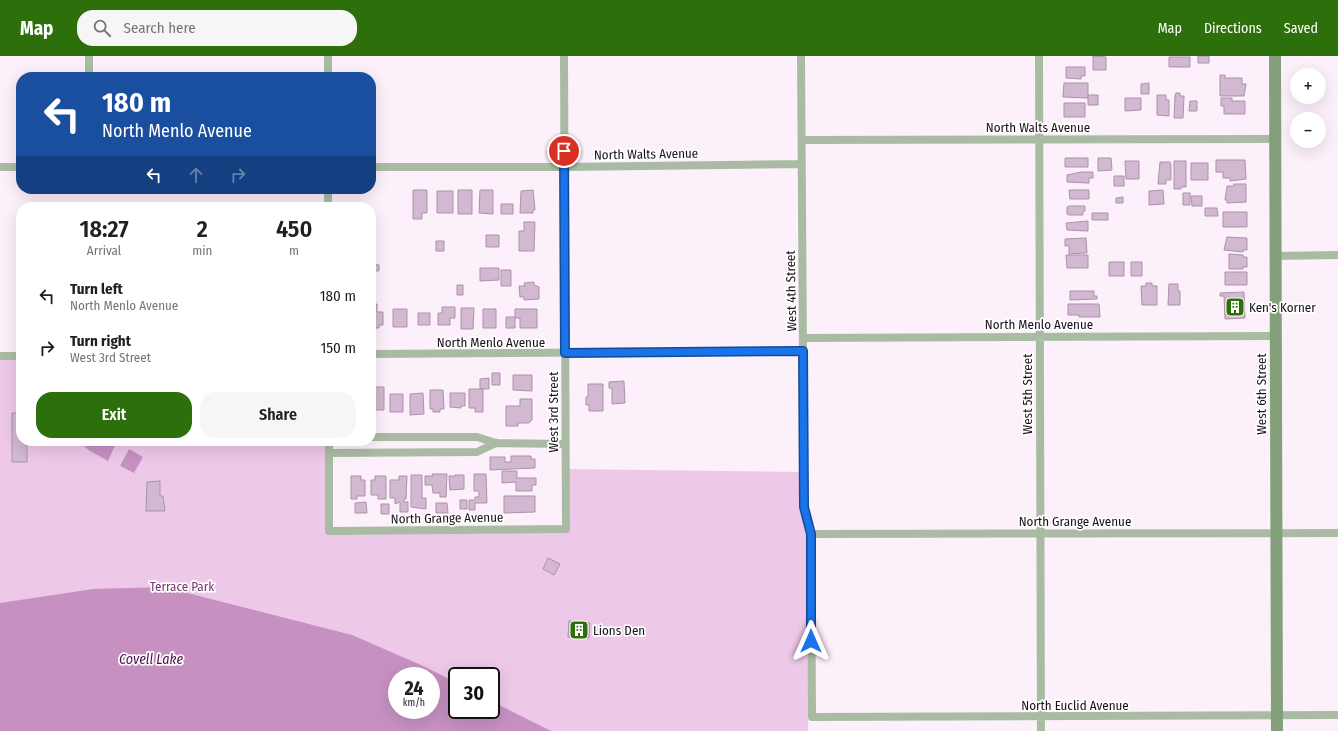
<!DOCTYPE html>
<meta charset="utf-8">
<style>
body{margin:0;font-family:"Fira Sans Condensed",sans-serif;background:#f6f6f6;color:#202124;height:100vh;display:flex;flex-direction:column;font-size:15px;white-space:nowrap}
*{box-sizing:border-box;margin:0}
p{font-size:13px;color:#757577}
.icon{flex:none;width:22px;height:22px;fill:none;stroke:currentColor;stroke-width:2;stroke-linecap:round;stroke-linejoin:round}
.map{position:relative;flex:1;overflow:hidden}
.sheet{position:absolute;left:16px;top:146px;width:360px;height:244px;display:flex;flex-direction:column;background:#fff;border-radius:16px;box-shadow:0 4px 16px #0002}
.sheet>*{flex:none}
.guide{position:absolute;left:16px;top:16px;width:360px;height:122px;border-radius:16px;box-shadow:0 4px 16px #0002;background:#1a4fa0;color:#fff;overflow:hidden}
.controls{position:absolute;left:1290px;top:12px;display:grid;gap:8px}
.controls a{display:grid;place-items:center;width:36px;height:36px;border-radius:50%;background:#fff;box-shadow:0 4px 16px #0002;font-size:20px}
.speed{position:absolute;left:388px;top:611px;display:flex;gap:8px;font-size:20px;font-weight:700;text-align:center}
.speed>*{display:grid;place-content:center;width:52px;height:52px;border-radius:50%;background:#fff;box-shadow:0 4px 16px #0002;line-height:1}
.speed small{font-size:10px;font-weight:400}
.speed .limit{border:2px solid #111;border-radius:6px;background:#fff;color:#111}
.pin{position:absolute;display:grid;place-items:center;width:34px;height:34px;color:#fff;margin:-17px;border:2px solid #fff;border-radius:50%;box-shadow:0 1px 4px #0007}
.me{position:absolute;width:44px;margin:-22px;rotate:0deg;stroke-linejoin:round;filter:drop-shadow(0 0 3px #0008)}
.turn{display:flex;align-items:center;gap:14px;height:84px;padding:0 20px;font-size:18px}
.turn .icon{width:52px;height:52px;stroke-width:2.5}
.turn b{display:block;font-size:28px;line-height:34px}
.lanes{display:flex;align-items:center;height:38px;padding:0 20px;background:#0003;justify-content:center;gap:20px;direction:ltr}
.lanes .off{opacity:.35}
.eta{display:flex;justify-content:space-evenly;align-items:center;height:68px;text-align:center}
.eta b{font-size:24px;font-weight:600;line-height:28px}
.action{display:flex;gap:8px;margin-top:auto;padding:8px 20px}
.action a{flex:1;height:46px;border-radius:16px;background:#2d6f0a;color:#fff;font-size:16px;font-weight:600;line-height:46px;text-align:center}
.action a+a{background:#f6f6f6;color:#202124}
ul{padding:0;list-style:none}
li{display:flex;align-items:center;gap:12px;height:52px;padding:0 20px}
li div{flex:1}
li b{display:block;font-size:15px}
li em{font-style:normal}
header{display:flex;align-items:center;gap:24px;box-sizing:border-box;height:56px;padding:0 20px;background:#2d6f0a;color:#fff}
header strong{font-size:19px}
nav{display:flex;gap:22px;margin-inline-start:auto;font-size:14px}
.search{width:280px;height:36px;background:#f6f6f6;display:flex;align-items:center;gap:10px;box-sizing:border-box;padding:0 14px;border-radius:16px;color:#757577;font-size:15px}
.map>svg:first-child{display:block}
.green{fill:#edc8e9;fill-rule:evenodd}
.water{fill:#c691c1;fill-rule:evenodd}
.building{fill:#d2b8d0;stroke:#ab92a9}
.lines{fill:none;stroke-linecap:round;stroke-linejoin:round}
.street{stroke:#a9bca3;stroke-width:8}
.secondary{stroke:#84a07b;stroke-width:12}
.route-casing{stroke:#114b97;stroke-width:10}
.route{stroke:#1a73e8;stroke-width:7}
.labels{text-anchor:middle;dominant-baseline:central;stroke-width:3.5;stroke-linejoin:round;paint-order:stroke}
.street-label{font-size:13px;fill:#191018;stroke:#fff}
.poi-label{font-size:13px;fill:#191018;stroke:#fff;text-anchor:start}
.park-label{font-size:13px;fill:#763773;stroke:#fff}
.water-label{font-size:14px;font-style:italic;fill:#4c0d4b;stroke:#fff}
</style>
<header>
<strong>Map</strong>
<div class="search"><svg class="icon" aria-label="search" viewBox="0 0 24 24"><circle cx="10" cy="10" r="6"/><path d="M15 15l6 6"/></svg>Search here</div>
<nav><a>Map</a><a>Directions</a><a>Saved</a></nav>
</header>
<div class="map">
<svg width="1338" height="675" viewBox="0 0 1338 675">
<rect width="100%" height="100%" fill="#fcf0fa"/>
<path class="green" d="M0,300H21V385H329V474L566,472L565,413L804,416L811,478L808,675H0ZM397,620H431V654H397ZM457,620H491V654H457Z"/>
<path class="water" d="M78,385H117L108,405L90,395Z
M129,393L143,401L134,417L120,410Z
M164,531L352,579L421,609L457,627V654H491V645L551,675H0V547L93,533ZM397,620H431V654H397Z"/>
<path class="building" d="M1093,0L1106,1V14H1093Z
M1198,0H1209V7H1198Z
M1169,1H1190V11H1169Z
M1066,11H1085V20H1081V23L1066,22Z
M1220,19H1225V22H1242V28H1246L1244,40H1220Z
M1064,27H1088V42L1063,41Z
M1149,27V38H1141V28Z
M1176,37H1180V40H1184L1183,62H1174L1175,40Z
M1088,39H1098V49H1088Z
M1157,39H1166V44H1169V60L1157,59Z
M1125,42H1141V54L1125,55Z
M1221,42H1232V45H1245V58H1224V50H1221Z
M1190,45H1197V55H1189Z
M1064,47H1085V61H1064Z
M1065,102H1088V111H1065Z
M1098,102H1111L1112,114L1098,115Z
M1216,104H1245L1246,123L1230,125V122H1223V116H1216Z
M1125,105H1139V123H1126Z
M1174,105H1186V131H1181V133H1174Z
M1160,106H1170L1171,109V124H1166V128H1158Z
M1191,107H1208V124H1191Z
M1081,116H1093V122H1089V127L1067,126V119Z
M1114,120H1124V130H1114Z
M1234,128H1246V146L1227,147V144H1225L1227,130H1234Z
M413,134H427V157H422V163H413Z
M458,134H472V158H458Z
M480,134H493V158L479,157Z
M533,134L535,154H533V157H520L521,135Z
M1069,134H1089V143H1070Z
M1163,134L1164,148L1149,149V135Z
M437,135H453V157H437Z
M1183,137H1190V149H1183Z
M1191,140H1202V150H1192Z
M1123,141V147H1116V142Z
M501,148H513V158H501Z
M1069,150H1085V155H1083V159H1069L1067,158V151Z
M1205,152H1217L1218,160H1205Z
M1223,156H1247V171H1223Z
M1092,157H1108V164H1092Z
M1088,165V175L1067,174L1066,167Z
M524,166H535L534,195H519V175H524Z
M486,179H499V191H486Z
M1227,181L1247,182V194H1243V196L1224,194Z
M1086,182L1087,197L1069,198V190H1065V183Z
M436,185H444V195H436Z
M1229,198L1243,199V201H1247V211H1243V213H1229Z
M1066,199H1088V212H1067Z
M1109,206H1124V220H1109Z
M1131,206H1142V220H1131Z
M371,208L379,209V215H371Z
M480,212H499V224L480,225Z
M501,214H511V230H501Z
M1225,216H1247V229H1225Z
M534,226V229L539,231V243L524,244V241H520L519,230H525L524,227Z
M1146,227H1152V230H1157V249H1142L1141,230H1146Z
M1169,228H1178V235H1180V249H1168Z
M457,229H463V239H457Z
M1070,235H1094V240H1097V243L1070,244Z
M1244,236L1245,262L1225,263L1224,240H1220V237Z
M371,248H377V256H383V269H379V272H372Z
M1068,248H1099L1100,261H1079V259H1068Z
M442,251H455V262H450V269H438V257H442Z
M461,252H474L473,273H461Z
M393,253H407V271H393Z
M483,253H496V272H483Z
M515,253H537V272H520V262H515Z
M418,257H430V269H418Z
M506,261H515V272H506Z
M492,317H500V329H492Z
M513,319H532V335L513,334Z
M489,322V333H480V323Z
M624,325L625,347L612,348V332H609V326Z
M588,328H603V355H589V349H586V341H588Z
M371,331H384V354H371Z
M469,333H483V356H475V352H469Z
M430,334H443L444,353H440V356H433V353H430Z
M423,337L424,358L410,359V338Z
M450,337H465V350H461V352L450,351Z
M390,338H403V356H390Z
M520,343H532V364L529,367H518V370H506V350H520Z
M18,349H21V385H27V406H12V357H18Z
M511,400H531V403H535V412L490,414V401H505V406H511Z
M502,415H517V422H536V429H532V435H516V426L502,427Z
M432,418H447L446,441H440V437H433L432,429H425V420H433Z
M474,418H486L487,447H475V454H469V444H475V441H479V435H474Z
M411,419H422V442H426V453L411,451Z
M455,419H464V433L450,434L449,420H455Z
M351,420H361V424H365V440H357V443H351Z
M375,420H386V443H378V439H371V424H375Z
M399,420H407L406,443H404V446H408V456H400V446L395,448V442H390V424H399Z
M160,425V440H163L165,455H146L147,426Z
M504,440H535V456L504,457Z
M460,444H467V453H460Z
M366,446L367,457H355V447Z
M436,447H447L448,457H436Z
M381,448H389V458H381Z
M548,502L560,508L554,519L543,513Z
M569,565L590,567L589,582L568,581Z"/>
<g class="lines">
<path class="street" d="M89,0V21
M328,0V21
M801,0L804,451L811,478L812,661L1338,659
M1039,0L1041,675
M802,84L1275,83
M0,111H21
M371,111H564L802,108
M328,151V133
M1275,200L1338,199
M804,282L1275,280
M371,298L803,295
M0,300H21
M371,381H477L496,387L565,388
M329,385V475L566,473L564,0
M329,397L477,396L496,387
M811,478L1338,477"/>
<path class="secondary" d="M1275,0L1277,675"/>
</g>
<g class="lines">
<g class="route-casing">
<path id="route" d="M564,95L565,297L803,295L804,451L811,478V585"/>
</g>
<use href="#route" class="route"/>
</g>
<defs>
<g id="building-square" transform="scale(1)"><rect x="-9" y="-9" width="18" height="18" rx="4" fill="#2d6f0a" stroke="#fff"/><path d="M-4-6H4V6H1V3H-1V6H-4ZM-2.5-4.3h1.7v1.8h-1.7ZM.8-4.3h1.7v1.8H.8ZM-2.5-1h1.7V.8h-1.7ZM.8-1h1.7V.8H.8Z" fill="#fff"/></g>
</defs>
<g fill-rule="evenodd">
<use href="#building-square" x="1235" y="251"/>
<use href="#building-square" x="579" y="574"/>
</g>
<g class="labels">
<g class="street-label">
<text x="1038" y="71">North Walts Avenue</text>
<text transform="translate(646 98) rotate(-1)">North Walts Avenue</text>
<text transform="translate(791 235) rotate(-91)">West 4th Street</text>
<text x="1039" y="268">North Menlo Avenue</text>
<text x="491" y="286">North Menlo Avenue</text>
<text transform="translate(1027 338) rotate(-90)">West 5th Street</text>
<text transform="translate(1261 338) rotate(-90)">West 6th Street</text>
<text transform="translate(553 356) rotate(-90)">West 3rd Street</text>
<text transform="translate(447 462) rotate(-1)">North Grange Avenue</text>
<text x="1075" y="465">North Grange Avenue</text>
<text x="1075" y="649">North Euclid Avenue</text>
</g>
<g class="poi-label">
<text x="1249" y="251">Ken's Korner</text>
<text x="593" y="574">Lions Den</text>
</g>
<g class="park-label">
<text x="182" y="530">Terrace Park</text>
</g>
<g class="water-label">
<text x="151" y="603">Covell Lake</text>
</g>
</g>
</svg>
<div class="controls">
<a>+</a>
<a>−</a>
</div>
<div class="speed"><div>24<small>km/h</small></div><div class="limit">30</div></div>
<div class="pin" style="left:564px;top:95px;background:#d93025"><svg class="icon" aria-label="arrive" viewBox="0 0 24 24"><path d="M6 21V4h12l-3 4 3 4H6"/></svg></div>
<svg class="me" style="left:811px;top:585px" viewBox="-20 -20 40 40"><path d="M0-17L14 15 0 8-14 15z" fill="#1a73e8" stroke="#fff" stroke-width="4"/></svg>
<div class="guide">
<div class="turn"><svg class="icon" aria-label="left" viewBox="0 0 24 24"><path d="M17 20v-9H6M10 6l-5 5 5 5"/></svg><div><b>180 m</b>North Menlo Avenue</div></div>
<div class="lanes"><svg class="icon" aria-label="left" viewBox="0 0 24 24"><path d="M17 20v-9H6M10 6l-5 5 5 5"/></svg><svg class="icon off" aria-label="ahead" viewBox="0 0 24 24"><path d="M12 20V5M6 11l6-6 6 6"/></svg><svg class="icon off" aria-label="right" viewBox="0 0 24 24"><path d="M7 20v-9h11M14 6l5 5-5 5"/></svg></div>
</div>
<section class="sheet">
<div class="eta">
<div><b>18:27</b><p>Arrival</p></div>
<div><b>2</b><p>min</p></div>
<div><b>450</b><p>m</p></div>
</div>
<ul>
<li><svg class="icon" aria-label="left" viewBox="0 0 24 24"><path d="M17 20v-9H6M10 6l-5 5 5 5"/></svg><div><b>Turn left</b><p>North Menlo Avenue</p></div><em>180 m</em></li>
<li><svg class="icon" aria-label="right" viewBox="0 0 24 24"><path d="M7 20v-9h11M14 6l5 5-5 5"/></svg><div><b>Turn right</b><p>West 3rd Street</p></div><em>150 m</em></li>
</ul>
<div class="action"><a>Exit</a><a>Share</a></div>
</section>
</div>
